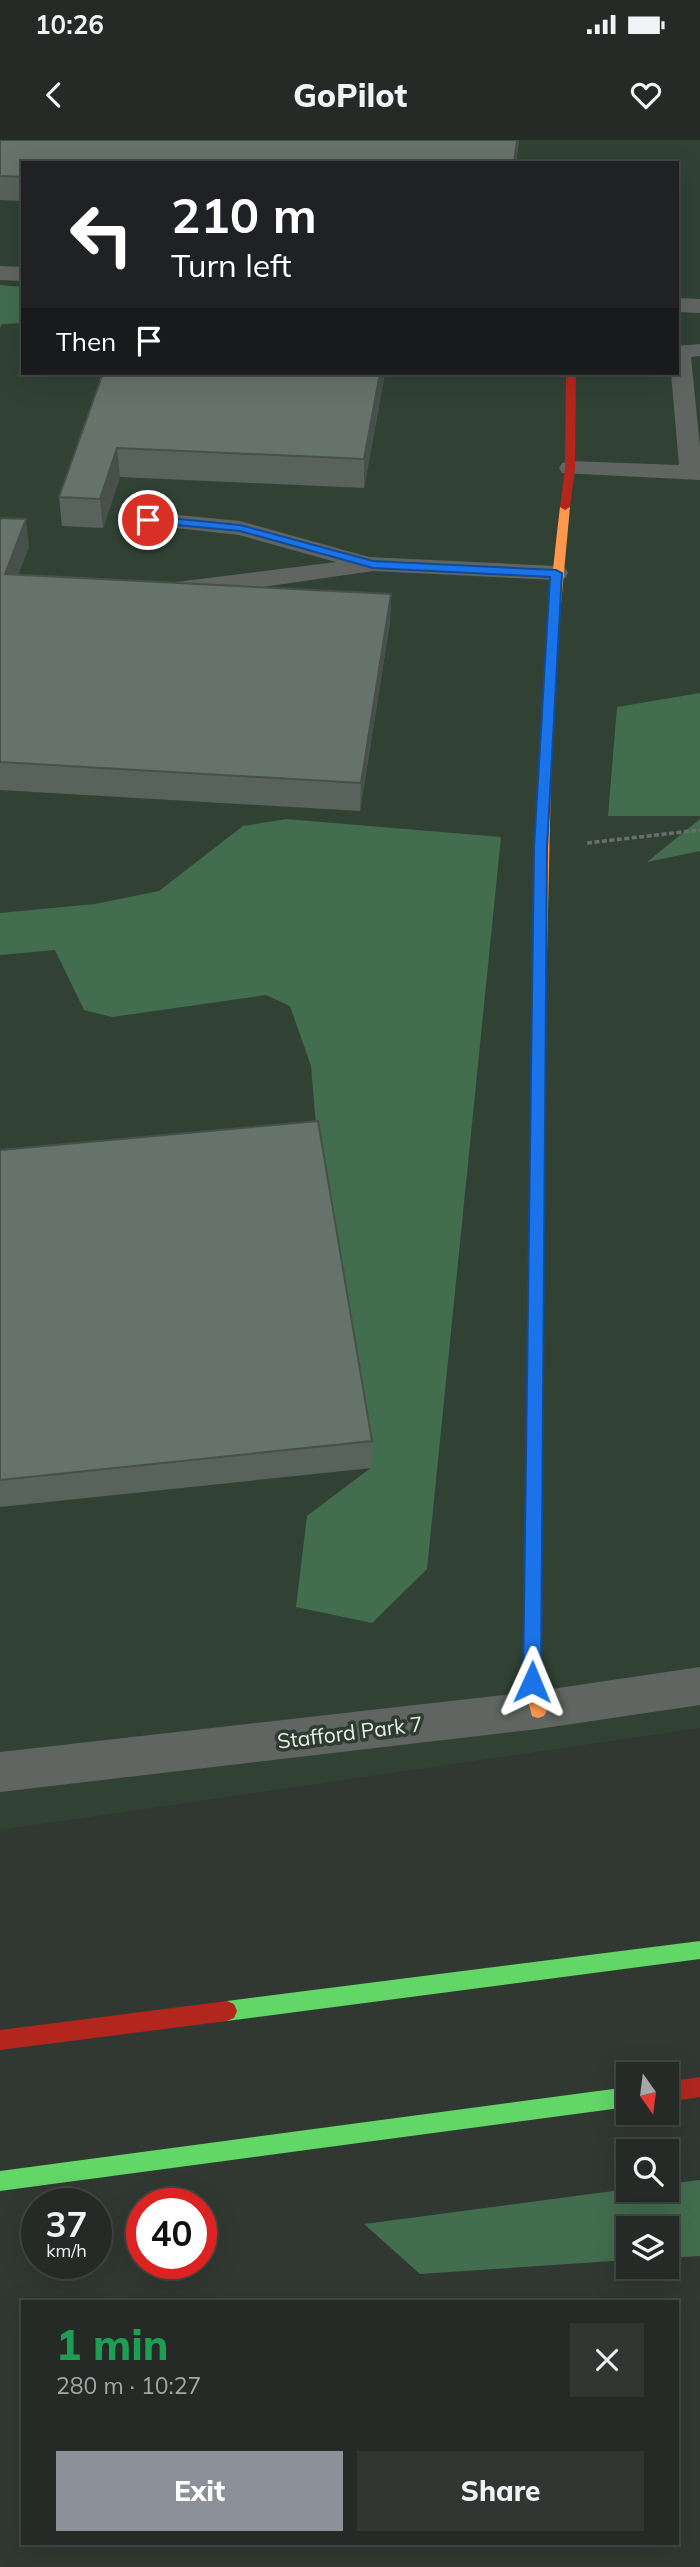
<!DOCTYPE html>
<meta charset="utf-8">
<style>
body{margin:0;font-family:Mulish,sans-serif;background:#313632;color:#f1f3f6;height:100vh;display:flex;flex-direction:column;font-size:26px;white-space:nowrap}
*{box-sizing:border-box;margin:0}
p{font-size:23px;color:#a3a7a7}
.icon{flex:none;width:38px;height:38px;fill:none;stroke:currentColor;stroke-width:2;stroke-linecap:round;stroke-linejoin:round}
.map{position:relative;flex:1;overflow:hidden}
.side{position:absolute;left:21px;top:2160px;width:658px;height:245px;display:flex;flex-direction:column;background:#252a26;border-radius:0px;box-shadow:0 7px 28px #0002,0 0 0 2px #424643}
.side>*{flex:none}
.top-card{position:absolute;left:21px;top:21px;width:658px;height:214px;border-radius:0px;box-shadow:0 7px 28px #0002,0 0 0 2px #424643;background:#202124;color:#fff;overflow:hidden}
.needle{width:46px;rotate:166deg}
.fabs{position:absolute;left:616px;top:1922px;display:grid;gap:14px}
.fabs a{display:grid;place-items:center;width:63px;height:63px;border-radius:0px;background:#252a26;box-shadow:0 7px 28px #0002,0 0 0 2px #424643;font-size:35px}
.speed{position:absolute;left:21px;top:2048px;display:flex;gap:14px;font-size:35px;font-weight:700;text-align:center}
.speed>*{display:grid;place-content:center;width:91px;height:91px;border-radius:50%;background:#252a26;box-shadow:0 7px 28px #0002,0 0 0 2px #424643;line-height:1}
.speed small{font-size:18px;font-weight:400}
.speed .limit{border:10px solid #d22;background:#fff;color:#111}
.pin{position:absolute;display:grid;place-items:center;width:60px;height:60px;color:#fff;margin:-30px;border:4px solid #fff;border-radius:50%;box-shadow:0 2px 7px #0007}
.me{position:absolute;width:77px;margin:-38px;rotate:1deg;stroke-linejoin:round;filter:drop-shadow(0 0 5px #0008)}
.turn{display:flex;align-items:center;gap:24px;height:147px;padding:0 35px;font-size:32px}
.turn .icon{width:91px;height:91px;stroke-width:2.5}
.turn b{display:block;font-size:49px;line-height:60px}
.then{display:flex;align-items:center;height:66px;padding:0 35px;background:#0003;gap:14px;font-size:26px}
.round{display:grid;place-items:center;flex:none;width:74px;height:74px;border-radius:0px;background:#313632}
.overview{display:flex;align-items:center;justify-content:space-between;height:119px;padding:0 35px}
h1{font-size:42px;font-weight:800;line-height:52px;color:#1e9e55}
.button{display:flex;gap:14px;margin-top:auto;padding:14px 35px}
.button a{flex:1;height:80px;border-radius:0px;background:#8c9099;color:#fff;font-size:28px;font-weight:800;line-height:80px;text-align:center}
.button a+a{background:#313632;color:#f1f3f6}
.status{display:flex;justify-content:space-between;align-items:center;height:49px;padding:0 35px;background:#252a26;direction:ltr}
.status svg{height:19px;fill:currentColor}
header{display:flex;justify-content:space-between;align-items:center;height:91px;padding:0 35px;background:#252a26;font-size:32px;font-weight:800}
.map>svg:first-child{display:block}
.built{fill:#314235;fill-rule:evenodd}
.forest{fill:#426d4f}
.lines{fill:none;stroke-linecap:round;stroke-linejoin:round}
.path{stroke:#6b6e6c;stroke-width:3.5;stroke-dasharray:5 2.5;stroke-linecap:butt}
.lane{fill:#616562;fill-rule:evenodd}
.street{fill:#616562;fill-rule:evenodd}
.fast{fill:#63d668;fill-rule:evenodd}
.slow{fill:#ff974d;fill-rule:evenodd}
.jam{fill:#b3261e;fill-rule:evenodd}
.wall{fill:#58635b}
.shaded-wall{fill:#47504a}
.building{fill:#66736a;stroke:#47504a;stroke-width:2}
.route{fill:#1a73e8;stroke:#114b97;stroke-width:2}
.labels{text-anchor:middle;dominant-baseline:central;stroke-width:7;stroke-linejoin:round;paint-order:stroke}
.street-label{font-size:21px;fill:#e6efe8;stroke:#2e3b31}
</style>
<div class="status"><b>10:26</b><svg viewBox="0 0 49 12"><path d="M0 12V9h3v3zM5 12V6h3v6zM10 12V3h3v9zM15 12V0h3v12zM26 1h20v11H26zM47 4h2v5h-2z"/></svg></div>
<header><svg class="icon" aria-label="back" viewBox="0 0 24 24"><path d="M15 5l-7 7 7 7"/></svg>GoPilot<svg class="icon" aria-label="heart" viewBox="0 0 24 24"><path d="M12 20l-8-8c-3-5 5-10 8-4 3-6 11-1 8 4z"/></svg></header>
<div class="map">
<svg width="700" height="2427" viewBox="0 0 700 2427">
<rect width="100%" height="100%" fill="#313832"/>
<path class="built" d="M0,0H700V1588L0,1690ZM23,23H677V233H23Z"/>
<path class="forest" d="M0,145L23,147V183L2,184L0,188Z
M700,553V676H608L617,567Z
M700,678V711L647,722L700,679Z
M286,679L501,697L427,1429L372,1483L296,1467L307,1376L372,1327L318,1009L311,926L290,866L266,855L112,877L84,870L55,810L0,815V773L95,764L159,751L243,686Z
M700,2040V2116L667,2118V2088H628V2120L420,2134L364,2084L628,2049H667V2044Z"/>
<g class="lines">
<path class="path" d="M587,703L700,690"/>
<path class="lane" d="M700,204V216L691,217L700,307V340L562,333L559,328L562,323L570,321L679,325L671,233H677V206Z
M147,372L240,381L369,417L556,426L565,428L568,433L565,438L556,440L373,431L241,450L169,456L160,454L157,449L160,444L336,422L239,395L139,384L135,379L139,374Z"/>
<path class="street" d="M0,126L23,127V141L0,140Z
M677,158L700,159V173L677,172Z
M700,1527V1565L538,1589L0,1652V1612L538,1551Z"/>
<path class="fast" d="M539,855L546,859L543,1287L541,1292H529L527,1287L532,859Z
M700,1801V1819L227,1881L220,1878L217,1871L220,1864L227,1861Z
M628,1947V1967L0,2051V2031Z"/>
<path class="slow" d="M565,364L570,367L553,551L546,859L539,863L532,859C535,694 540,531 560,367Z
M535,1281L541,1282L543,1287L541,1542L547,1570L544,1576L538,1578L532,1576L523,1542L527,1287L529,1282Z"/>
<path class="jam" d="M566,233H576L575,328L570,367L565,370L560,367L565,328Z
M227,1861L234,1864L237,1871L234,1878L227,1881L0,1910V1890Z
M700,1937V1957L667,1962V1942Z"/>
</g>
<path class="wall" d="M0,0H519L516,23H23V61L0,60Z
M103,233H385L364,348L120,337L103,388L62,386L59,357Z
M0,378L29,406L18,435L391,454L390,482L360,671L0,650Z
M0,1010L372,1301V1328L0,1367Z"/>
<path class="shaded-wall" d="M517,0H519L516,23H514Z
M380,233H385L364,348V319Z
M117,308L120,337L103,388L100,359Z
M26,379L29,406L8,462L5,434Z
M391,454L390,482L360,671L361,643Z"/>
<path class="building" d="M0,0H517L514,23H23V37L0,36Z
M103,233H380L364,319L117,308L100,359L59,357Z
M0,378L26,379L5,434L391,454L361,643L0,622Z
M318,981L372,1301L0,1340V1010Z"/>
<path class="route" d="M148,376L240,385L373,421L556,430L562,433L547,708L541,1542L538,1547L532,1549L525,1547L523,1542L534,708L550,437L373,428L240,391L144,382V377Z"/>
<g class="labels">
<g class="street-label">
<text transform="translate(350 1592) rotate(-7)">Stafford Park 7</text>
</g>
</g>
</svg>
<div class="fabs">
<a><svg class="needle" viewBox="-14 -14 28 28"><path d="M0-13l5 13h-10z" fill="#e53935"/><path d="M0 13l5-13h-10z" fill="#a3a7a7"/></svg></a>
<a><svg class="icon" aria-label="search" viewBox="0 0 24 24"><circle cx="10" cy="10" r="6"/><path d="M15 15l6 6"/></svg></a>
<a><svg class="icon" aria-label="layers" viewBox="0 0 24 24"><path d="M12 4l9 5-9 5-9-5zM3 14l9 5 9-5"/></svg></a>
</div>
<div class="speed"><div>37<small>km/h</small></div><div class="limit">40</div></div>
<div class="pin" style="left:148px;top:380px;background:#d93025"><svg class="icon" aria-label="arrive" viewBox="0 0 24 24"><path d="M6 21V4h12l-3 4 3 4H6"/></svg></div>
<svg class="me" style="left:532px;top:1542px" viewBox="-20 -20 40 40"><path d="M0-17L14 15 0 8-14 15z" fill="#1a73e8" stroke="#fff" stroke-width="4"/></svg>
<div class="top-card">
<div class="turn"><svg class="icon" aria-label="left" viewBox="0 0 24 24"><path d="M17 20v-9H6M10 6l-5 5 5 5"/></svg><div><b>210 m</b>Turn left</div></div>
<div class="then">Then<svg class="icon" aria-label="arrive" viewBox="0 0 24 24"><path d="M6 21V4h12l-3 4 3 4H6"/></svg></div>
</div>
<section class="side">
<div class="overview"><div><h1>1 min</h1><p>280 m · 10:27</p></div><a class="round"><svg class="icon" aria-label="close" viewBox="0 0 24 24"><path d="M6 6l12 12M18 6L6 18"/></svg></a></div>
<div class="button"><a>Exit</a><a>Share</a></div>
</section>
</div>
